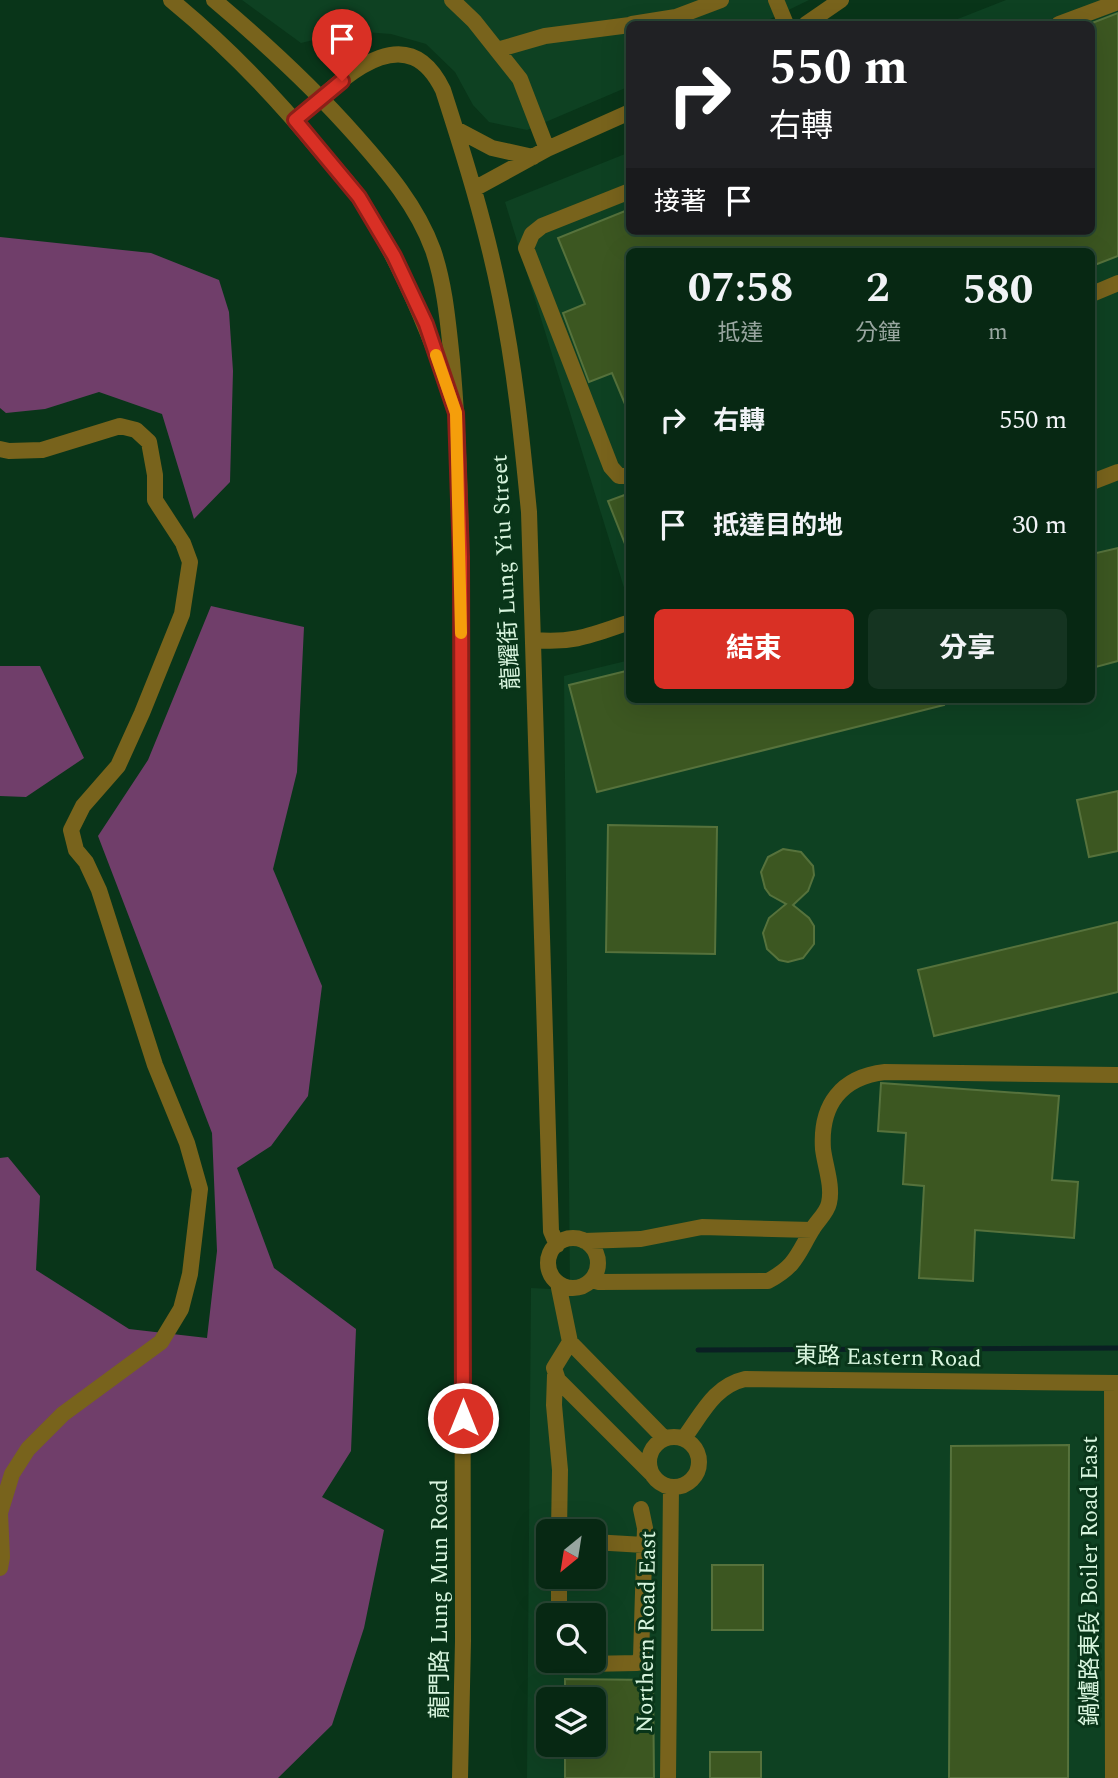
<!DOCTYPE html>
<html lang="zh-TW">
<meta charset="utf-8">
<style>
body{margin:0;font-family:Spectral,"Noto Sans TC",serif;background:#153421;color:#f1f3f6;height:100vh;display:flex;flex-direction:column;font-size:26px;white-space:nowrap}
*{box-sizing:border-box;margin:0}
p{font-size:23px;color:#98a6a0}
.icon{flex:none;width:38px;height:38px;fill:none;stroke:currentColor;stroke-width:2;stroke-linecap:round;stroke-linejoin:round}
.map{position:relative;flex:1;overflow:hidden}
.side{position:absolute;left:626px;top:248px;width:469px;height:455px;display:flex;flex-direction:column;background:#072813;border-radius:10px;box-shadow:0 7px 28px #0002,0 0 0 2px #284433}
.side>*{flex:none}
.guide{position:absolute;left:626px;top:21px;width:469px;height:214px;border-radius:10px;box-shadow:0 7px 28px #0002,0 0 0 2px #284433;background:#202124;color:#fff;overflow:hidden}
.needle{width:46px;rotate:210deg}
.fabs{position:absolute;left:536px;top:1519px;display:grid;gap:14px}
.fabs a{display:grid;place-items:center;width:70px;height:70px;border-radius:10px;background:#072813;box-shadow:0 7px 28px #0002,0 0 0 2px #284433;font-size:35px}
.pin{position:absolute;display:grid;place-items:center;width:60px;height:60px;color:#fff;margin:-72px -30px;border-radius:50% 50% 50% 0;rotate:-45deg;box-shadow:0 0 7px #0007}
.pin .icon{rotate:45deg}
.me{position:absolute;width:77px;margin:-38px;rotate:0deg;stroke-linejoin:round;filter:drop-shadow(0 0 5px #0008)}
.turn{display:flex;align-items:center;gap:24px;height:147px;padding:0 28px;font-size:32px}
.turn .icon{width:91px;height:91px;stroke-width:2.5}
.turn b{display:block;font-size:49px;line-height:60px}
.then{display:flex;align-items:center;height:66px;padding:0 28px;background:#0003;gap:14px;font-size:26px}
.eta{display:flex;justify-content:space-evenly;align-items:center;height:119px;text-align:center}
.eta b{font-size:42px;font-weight:700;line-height:49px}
.cta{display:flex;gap:14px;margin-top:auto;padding:14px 28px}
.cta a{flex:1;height:80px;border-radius:10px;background:#d93025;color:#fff;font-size:28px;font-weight:700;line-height:80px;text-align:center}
.cta a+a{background:#153421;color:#f1f3f6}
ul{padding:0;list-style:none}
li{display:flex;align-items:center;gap:21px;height:105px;padding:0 28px}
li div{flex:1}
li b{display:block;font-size:26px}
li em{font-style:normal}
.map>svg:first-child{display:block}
.built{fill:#0e4122;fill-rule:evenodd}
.green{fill:#703e6a}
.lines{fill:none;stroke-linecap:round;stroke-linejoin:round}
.stream{stroke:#0a1f23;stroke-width:5}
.building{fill:#3c5721;stroke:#56723c;stroke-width:2}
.minor{stroke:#78631c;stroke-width:16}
.route-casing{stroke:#8d1f18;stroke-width:18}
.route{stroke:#d93025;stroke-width:12}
.slow{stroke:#f59e0b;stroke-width:12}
.labels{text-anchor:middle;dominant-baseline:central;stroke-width:6;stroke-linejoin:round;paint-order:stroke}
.street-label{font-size:23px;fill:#d8f5de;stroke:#093519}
</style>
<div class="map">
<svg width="1118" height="1778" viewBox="0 0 1118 1778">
<rect width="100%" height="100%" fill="#093519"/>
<path class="built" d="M242,0H809L760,24H630V86L527,130L489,122L473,105L455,72L426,44L391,34L351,31L301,43Z
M1006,0H1118V1778H527L531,1288L570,1290L564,676L630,660V700H1092V252H630V607L505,202L630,152V231H1092V24H945ZM548,1531H593V1577H548ZM548,1615H593V1661H548ZM548,1699H593V1745H548Z"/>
<path class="green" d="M0,237L151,253L219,280L229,312L233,371L230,482L194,519L162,414L99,392L45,409L6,413L0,408Z
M211,606L304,627L297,772L273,869L322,986L308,1096L271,1146L237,1168L274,1268L356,1329L351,1451L322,1497L384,1530L364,1628L332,1725L278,1778H0V1158L8,1157L40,1196L36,1270L129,1329L207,1338L217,1251L212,1133L98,836L148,760Z
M0,666H40L84,758L26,797L0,796Z"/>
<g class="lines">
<path class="stream" d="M698,1350L1118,1348"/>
</g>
<path class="building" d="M1118,13V256L1092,266V252H630V416L612,373L589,382L563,313L585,304L558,238L630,209V231H1092V23Z
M630,493V554H629L608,501Z
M1118,548V661L1092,668V554Z
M630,670V700H943L944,705L597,792L569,685Z
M1118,791V851L1089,857L1077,800Z
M608,825L717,827L715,954L606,952Z
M783,849L801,852L813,866L814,875L808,891L793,905L809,918L814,926V944L803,958L788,962L779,960L767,949L763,933L769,918L786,904L770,895L765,888L761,872L768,857Z
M1118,922V992L934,1036L918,970Z
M881,1083L1059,1096L1052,1180L1078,1182L1074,1238L975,1230L973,1281L919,1278L924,1186L903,1184L906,1133L878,1131Z
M1069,1445L1068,1778H949L951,1446Z
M712,1565H763V1630H712Z
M565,1679L653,1680L654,1778H565V1745H593V1699H565Z
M710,1752H761V1778H710Z"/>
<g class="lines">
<path class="minor" d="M171,0C226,45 275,96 320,151C334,167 349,182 361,200C398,259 425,321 448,387
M214,0C265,43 312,86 356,136C387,171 417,206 433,250C445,285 448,323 452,360C458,426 460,491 461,557L463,1641L460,1778
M452,0L474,21L497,50L545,36L630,25
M776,0L786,24
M632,24L676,17L721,0
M806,24L841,0
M1059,24L1118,2
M497,50L520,79L547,149
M295,120C337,85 404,10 443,90C465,158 486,226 500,296C515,368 522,440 529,512L551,1231L557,1245
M456,129L492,148L533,157
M474,189L547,149L630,112
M630,191L542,226L532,234L526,248L611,467L619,476H630
M1092,294L1118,283
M0,449L9,451L42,450L120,426L136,430L149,442L155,475V500L183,543L190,562L182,614L142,713L118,766L83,806L71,830L76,850L86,862L99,890L155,1065L187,1143L200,1189L190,1274L181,1309L161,1342L63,1414L28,1449L12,1474L0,1513L2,1557L0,1568
M1092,482L1118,472
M534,640C573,644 594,634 630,622
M548 1263a25 25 0 1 1 50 0a25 25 0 1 1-50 0Z
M584,1241L641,1239L702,1227L812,1230
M592,1280L599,1282L768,1281C796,1266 797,1255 812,1230C817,1221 827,1213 829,1203C833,1186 825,1166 823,1149C820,1105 841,1077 885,1072L1118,1075
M558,1283L570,1342L664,1438
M570,1342L554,1368L558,1380L651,1473
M555,1375L554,1405L560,1470L559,1531
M1112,1384L1113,1778
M649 1462a25 25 0 1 1 50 0a25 25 0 1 1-50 0Z
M684,1438C702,1414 714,1386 745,1379L1118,1383
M593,1542L644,1545
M559,1577V1615
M570,1661L587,1664L637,1663L641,1657L645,1528L641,1509
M668,1778L671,1487"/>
</g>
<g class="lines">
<g class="route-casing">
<path id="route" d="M342,81L295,120L359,197L394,256L426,324L456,413L461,557L463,1418"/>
</g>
<use href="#route" class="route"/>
<path class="slow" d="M436,355L456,413L461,633"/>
</g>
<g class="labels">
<g class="street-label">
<text transform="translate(506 572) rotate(-93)">龍耀街 Lung Yiu Street</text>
<text transform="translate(888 1358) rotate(1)">東路 Eastern Road</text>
<text transform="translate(1090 1581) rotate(-90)">鍋爐路東段 Boiler Road East</text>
<text transform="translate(440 1599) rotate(-90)">龍門路 Lung Mun Road</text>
<text transform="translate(647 1632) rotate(-89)">Northern Road East</text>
</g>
</g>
</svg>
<div class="fabs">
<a><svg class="needle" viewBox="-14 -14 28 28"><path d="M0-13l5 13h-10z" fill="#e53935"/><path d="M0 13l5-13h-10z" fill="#98a6a0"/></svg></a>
<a><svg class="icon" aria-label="search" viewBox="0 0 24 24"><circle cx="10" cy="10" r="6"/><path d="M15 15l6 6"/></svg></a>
<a><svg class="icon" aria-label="layers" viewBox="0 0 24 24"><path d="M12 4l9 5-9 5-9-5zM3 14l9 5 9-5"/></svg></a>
</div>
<div class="pin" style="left:342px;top:81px;background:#d93025"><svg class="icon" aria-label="arrive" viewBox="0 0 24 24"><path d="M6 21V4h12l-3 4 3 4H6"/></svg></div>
<svg class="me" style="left:463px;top:1418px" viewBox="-20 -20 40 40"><circle r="17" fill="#d93025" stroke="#fff" stroke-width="3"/><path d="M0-11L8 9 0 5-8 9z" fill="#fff"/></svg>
<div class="guide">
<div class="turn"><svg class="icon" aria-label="right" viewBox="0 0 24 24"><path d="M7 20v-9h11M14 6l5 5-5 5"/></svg><div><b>550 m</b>右轉</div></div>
<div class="then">接著<svg class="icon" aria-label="arrive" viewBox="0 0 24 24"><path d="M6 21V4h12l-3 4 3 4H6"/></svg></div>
</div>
<section class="side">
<div class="eta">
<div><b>07:58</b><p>抵達</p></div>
<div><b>2</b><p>分鐘</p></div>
<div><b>580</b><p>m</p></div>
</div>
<ul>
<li><svg class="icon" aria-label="right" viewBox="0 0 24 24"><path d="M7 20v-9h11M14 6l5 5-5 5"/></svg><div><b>右轉</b></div><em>550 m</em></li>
<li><svg class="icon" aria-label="arrive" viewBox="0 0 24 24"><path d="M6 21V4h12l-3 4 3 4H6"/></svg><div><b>抵達目的地</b></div><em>30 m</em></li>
</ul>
<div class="cta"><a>結束</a><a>分享</a></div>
</section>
</div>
